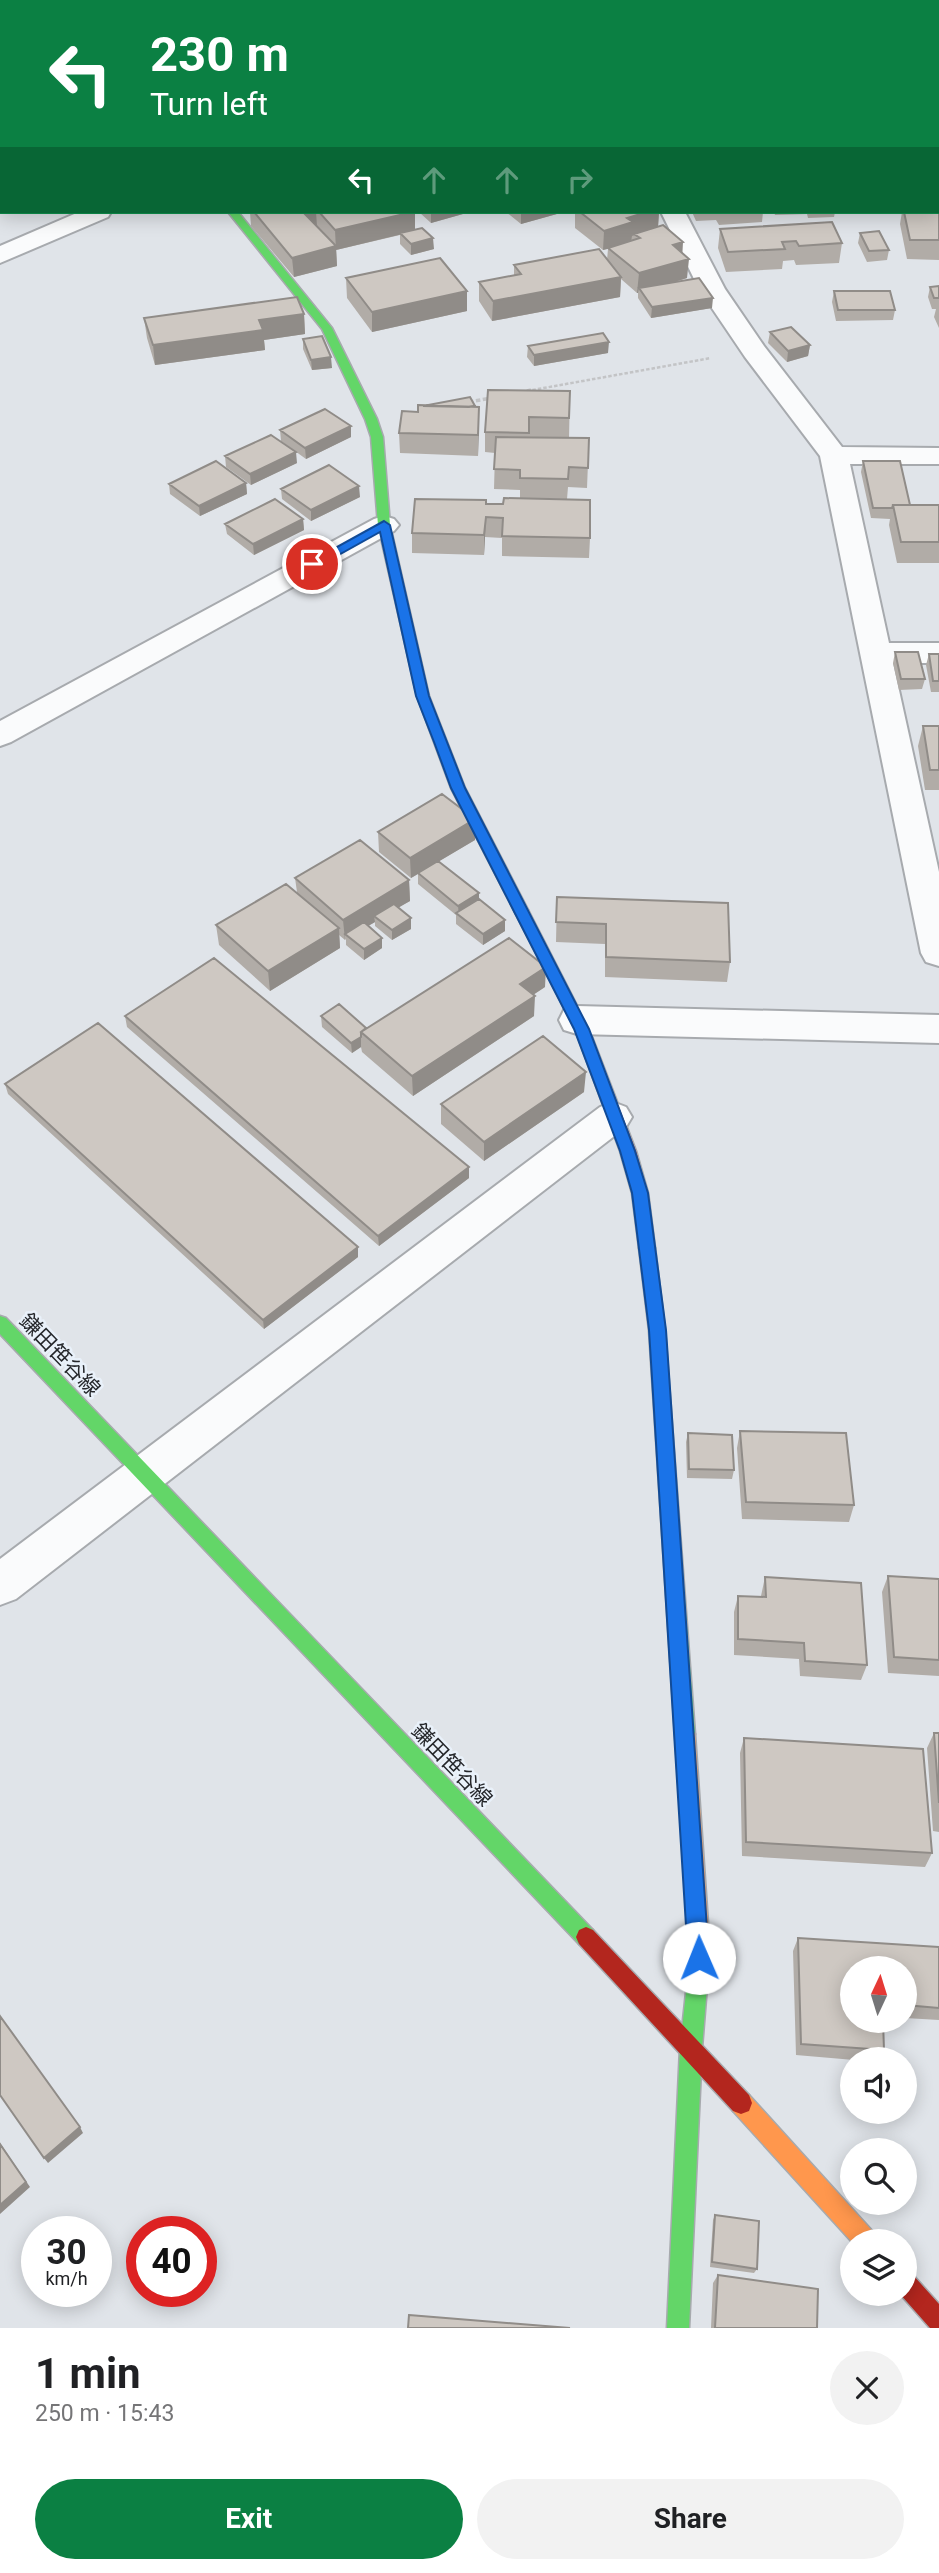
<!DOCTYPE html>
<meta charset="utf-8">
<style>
body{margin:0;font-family:Roboto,"Noto Sans JP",sans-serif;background:#f2f2f2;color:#202124;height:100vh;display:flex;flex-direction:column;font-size:26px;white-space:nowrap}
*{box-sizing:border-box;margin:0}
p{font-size:23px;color:#757577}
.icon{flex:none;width:38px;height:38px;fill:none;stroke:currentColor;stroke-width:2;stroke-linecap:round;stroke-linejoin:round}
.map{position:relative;height:2328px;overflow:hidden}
.drawer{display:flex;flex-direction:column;background:#fff;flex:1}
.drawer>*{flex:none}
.guide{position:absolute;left:0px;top:0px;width:940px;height:214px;box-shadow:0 4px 18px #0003;background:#0b8043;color:#fff;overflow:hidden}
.needle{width:46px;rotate:4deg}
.buttons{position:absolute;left:840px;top:1956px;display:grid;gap:14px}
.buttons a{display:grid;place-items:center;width:77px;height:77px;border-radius:50%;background:#fff;box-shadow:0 4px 18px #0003;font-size:35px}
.speed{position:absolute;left:21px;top:2216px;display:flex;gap:14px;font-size:35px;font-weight:700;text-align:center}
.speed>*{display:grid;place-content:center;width:91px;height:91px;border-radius:50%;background:#fff;box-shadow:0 4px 18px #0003;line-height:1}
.speed small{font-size:18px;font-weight:400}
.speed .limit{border:10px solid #d22;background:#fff;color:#111}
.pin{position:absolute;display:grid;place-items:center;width:60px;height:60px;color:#fff;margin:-30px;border:4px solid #fff;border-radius:50%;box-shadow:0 2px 7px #0007}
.me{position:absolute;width:77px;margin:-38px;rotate:359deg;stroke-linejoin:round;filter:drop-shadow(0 0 5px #0008)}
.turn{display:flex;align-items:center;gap:24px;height:147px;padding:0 35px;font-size:32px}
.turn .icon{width:91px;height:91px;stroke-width:2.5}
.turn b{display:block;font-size:49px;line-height:60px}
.lanes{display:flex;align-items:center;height:66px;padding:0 35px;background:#0003;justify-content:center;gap:35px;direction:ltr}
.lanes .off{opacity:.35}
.round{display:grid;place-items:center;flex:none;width:74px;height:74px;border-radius:37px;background:#f2f2f2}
.head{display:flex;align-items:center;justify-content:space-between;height:119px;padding:0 35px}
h1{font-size:42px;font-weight:700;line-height:52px}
.primary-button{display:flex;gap:14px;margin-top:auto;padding:14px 35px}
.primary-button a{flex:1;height:80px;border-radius:42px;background:#0b8043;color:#fff;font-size:28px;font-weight:700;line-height:80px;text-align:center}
.primary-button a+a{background:#f2f2f2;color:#202124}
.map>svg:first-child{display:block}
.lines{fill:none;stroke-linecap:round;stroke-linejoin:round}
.street-casing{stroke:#a7aaae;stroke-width:4}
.fast-casing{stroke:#a7aaae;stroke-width:3}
.slow-casing{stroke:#a7aaae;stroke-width:3}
.jam-casing{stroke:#a7aaae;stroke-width:3}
.path-far1{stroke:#c3c4c6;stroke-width:2.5;stroke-dasharray:3.5 2;stroke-linecap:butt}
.path{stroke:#c3c4c6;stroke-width:3.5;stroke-dasharray:4.5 2.5;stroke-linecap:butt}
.street{fill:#fafbfc;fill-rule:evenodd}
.fast{fill:#63d668;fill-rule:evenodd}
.slow{fill:#ff974d;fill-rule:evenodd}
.jam{fill:#b3261e;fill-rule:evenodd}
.wall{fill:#b1aca7}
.shaded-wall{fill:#908c88}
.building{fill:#cec8c2;stroke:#908c88;stroke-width:2}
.route{fill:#1a73e8;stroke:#114b97;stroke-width:2}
.labels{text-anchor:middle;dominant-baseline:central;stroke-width:5;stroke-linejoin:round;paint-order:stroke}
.near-street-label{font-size:21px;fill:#25272b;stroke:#e9f1fa}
</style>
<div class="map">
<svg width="939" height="2328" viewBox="0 0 939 2328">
<rect width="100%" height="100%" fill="#e0e4e9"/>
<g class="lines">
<g class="street-casing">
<path id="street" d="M416,0H438L415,2Z
M0,14H2V27H0Z
M938,111H939V125H938Z
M938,167H939V181H938Z
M79,212H111L108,217L0,263V246Z
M661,212H685L725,289L764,346L842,447L939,448V464H850L889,643H939V663H893L939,872V966L926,962L921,953L820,456L745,357L699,289Z
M384,516L394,519L399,525L394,531L11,742L0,746V721L374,519Z
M577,1006L939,1015V1043L577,1034L564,1030L559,1020L564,1010Z
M613,1102L626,1107L632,1117L626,1127L16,1599L0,1605V1559L600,1107Z"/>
</g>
<g class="fast-casing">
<path id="fast" d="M228,212H238L332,328L377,419L383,437L390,525L429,696L465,788L528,910L526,914H516L451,788L417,696L378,525L371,437L365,419L322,329Z
M647,1241L653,1243L655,1248L665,1330L695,1734L692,1741L685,1743L678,1741L675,1734L649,1330L639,1248L641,1243Z
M0,1316L6,1318L593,1930L596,1937L593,1944L586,1947L579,1944L0,1334Z
M698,1964L705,1967L708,1974L702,2048L689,2328H667L680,2048L688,1974L691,1967Z"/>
</g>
<g class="slow-casing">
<path id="slow" d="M685,1725L692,1727L695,1734L709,1938L708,1974L705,1981L698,1984L691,1981L688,1974L689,1938L675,1734L678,1727Z
M741,2092L749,2095L875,2234L878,2242H852L733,2111L730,2103L733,2095Z"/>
</g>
<g class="jam-casing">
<path id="jam" d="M521,905L528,910L589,1029L636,1151L648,1193L655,1248L653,1253H641L639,1248L632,1193L620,1151L575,1029L514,910Z
M586,1927L593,1930L749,2095L752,2103L749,2111L741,2114L733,2111L579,1944L576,1937L579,1930Z
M905,2272L913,2275L939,2304V2328H930L900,2294H905Z"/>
</g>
<path class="path-far1" d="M527,391L711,358"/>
<path class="path" d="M527,391L531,390
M469,402L491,398"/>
<use href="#street" class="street"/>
<use href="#fast" class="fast"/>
<use href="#slow" class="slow"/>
<use href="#jam" class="jam"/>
</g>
<path class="wall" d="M939,205V260L907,259L900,224L902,212H938Z
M250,212H415V229L434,249L411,255L400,244V235L336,250L337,266L294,277L251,226Z
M419,212H470L431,223Z
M506,212H564L521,224Z
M575,212H659L658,227L682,253L687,278L675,282L712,308L651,318L638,298V293H637L621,279L620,297L492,321L479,301V282L514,275V265L607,260L608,249L603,250L575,228Z
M692,212H763L762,222L719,225L716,220L696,221Z
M774,212H835L834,217L808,218L807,214L775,215Z
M720,229L842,243L839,263L796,265L794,260L783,261L782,269L726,272L718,248Z
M860,233L889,250L887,260L867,262L858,243Z
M346,278L467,291V311L372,332L347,298Z
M939,286V328L934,317L936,309H932L928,297L930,287Z
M834,291L895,310L893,320L836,321L832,302Z
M304,314L305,334L264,340L265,350L155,365L147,338L144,318Z
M770,332L810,345L808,356L787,362L768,343Z
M303,339L332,368L312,370L303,349Z
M528,346L608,353L534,366L527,357Z
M570,391L569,438H589L587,488L568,487L567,499L520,498V490L494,489L495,453L485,452V432Z
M475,406V407H479L478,456L400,453L399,433Z
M280,430L351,437L306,459L281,441Z
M225,456L297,463L251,485L226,467Z
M863,461L910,505H939V563H897L889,525L890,519L871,518L861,472Z
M246,483L247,494L200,516L170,494L169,484Z
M281,489L360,497L311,521L282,499Z
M486,504L590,538L589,558L502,556V538L485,537L484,555L412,553V533Z
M303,519L304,530L254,555L227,534L225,524Z
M895,652L925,679L922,689L899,690L893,663Z
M929,654H939V692H931L926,665Z
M923,726H939V790H925L918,746Z
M475,819V840L439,861L479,899L505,931L483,945L456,924V915L418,884V874L411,878L379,852L378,832Z
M295,878L409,880L410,901L398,907L411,929L392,940L375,926V922L368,926L382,948L364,960L346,945V939L345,940L339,935L340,948L270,991L219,945L216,925L297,892Z
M557,897L730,962L727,982L605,977V944L556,942Z
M545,987L533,995L534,1016L413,1096L362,1052L361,1047L352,1053L322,1027L321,1016L366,1028Z
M125,1016L469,1178L379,1246L127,1027Z
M5,1084L358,1257L264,1329L8,1094Z
M584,1092L484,1161L441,1124V1104Z
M740,1431L854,1505L849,1522L742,1519L737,1448Z
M688,1433L734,1470L732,1479L687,1478L686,1442Z
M888,1576L939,1579V1676L888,1673L882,1592Z
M765,1577L867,1665L861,1680L800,1676L799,1659L734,1655V1612L738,1596H761Z
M934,1733H939V1832L933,1831L927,1748Z
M744,1738L932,1853L925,1867L742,1856L740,1753Z
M798,1938L939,1947V2020L905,2018V1969H852L884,2050L879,2060H854L796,2055L793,1951Z
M715,2215L757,2269L754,2273L710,2267L713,2220Z
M718,2275L817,2328H711L713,2283Z"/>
<path class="shaded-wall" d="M302,212H316L317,226Z
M415,212V231L336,250L335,230Z
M431,212H470L431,223Z
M529,212H564L521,224V214Z
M647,212H659L658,227L632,236L631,242L603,250L604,231L627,218Z
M433,238L434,249L411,255V244Z
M683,242L682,261L689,259L687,278L642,292L639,288L638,293H637L639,273L673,245Z
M336,246L337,266L294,277L292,258Z
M621,277L620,297L492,321L493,301Z
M467,291V311L372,332V312Z
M713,298L712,308L651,318L652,307Z
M304,314L305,334L264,340L265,350L155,365L153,345L259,320Z
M609,342L608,353L534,366V355Z
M810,345L808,356L787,362L788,351Z
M331,357L332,368L312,370L311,360Z
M479,407V427L478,456V435Z
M351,426V437L306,459L305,448Z
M296,452L297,463L251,485L250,474Z
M246,483L247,494L200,516L199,506Z
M359,486L360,497L311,521V510Z
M486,517L485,537L484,555V535Z
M303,519L304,530L254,555L253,544Z
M475,819V840L411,878L410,858Z
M409,880L410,901L379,919L374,916L375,922L349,937L345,934V940L343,920Z
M479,893V904L459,916L458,906Z
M411,918V929L392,940V930Z
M505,920V931L483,945V934Z
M339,928L340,948L270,991L268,971Z
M382,938V948L364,960V949Z
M546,967L545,987L519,1004L520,984Z
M535,996L534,1016L413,1096L412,1076Z
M361,1037V1047L352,1053L351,1043Z
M586,1072L584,1092L484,1161V1142Z
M469,1167V1178L379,1246L378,1236Z
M358,1247V1257L264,1329L263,1320Z
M80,2127L83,2133L48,2163L44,2158Z
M0,2143L30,2187L0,2214Z"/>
<path class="building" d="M818,0H919L918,2H817Z
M938,205H939V240H910L904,212H938Z
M254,212H303L336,246L292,258Z
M319,212H413L335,230Z
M580,212H647L627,218L633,222L604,231Z
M832,222L842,243L799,246L796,241L782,242L785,249L728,252L720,229Z
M663,225L683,242L673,245L689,259L639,273L608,248L640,238L634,234Z
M422,228L433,238L411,244L400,233Z
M879,231L889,250L869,251L860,233Z
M599,249L621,277L493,301L479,282L521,274L514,265Z
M440,258L467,291L372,312L346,278Z
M699,278L713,298L652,307L639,288Z
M939,286V298H934L930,287Z
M834,291H890L895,310H838Z
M297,297L304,314L259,320L263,330L153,345L144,318Z
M791,327L810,345L788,351L770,332Z
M603,333L609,342L534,355L528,346Z
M322,336L331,357L311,360L303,339Z
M488,390L570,391L569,418L529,417V433L485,432Z
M470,397L475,406L469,407L423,406Z
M418,405L479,407L478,435L399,433L402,411L418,412Z
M325,409L351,426L305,448L280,430Z
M271,435L296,452L250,474L225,456Z
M496,437L589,438L588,468L569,467L568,479L520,478V470L494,469Z
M216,461L246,483L199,506L169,484Z
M863,461H900L910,505H893L892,508H873Z
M329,465L359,486L311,510L281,489Z
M504,498L590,500V538L502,536L503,518L486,517L484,535L412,533L415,499L486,500V504H503Z
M275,499L303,519L253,544L225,524Z
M893,505H939V542H901Z
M895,652H918L925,679H901Z
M929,654H939V681H933Z
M923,726H939V770H930Z
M442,794L475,819L410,858L378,832Z
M360,840L409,880L343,920L295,878Z
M438,861L479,893L458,906L418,873Z
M286,884L339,928L268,971L216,925Z
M557,897L728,903L730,962L606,957V924L556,922Z
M479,899L505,920L483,934L456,913Z
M394,904L411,918L392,930L374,916Z
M364,922L382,938L364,949L345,934Z
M509,938L546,967L520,984L535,996L412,1076L361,1032Z
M214,958L469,1167L378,1236L125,1016Z
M339,1004L366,1028L361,1032V1037L351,1043L321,1016Z
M98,1023L358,1247L263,1320L5,1084Z
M543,1036L586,1072L484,1142L441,1104Z
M740,1431L846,1433L854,1505L746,1502Z
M688,1433L732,1435L734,1470L689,1469Z
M888,1576L939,1579V1660L894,1657Z
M765,1577L861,1583L867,1665L805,1661L804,1643L738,1639V1596L766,1597Z
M934,1733H939V1803Z
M744,1738L923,1749L932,1853L746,1842Z
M798,1938L939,1947V2008L905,2005V1969H852V2021H883L884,2050L801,2044Z
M0,2016L80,2127L44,2158L0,2095Z
M0,2144L26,2182L0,2205Z
M715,2215L759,2221L757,2269L712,2262Z
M718,2275L818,2289L817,2328H715Z
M409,2315L570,2328H408Z"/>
<path class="route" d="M384,521L390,525L429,696L465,788L589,1029L635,1151L648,1193L666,1330L709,1958L706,1965L699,1968L691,1965L688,1958L649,1330L632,1193L620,1151L574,1029L451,788L434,742L416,696L380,532L317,567H308L306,564Z"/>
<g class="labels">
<g class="near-street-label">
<text transform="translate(60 1355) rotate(46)">鎌田笹谷線</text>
<text transform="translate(452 1765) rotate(46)">鎌田笹谷線</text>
</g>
</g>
</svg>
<div class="buttons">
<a><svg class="needle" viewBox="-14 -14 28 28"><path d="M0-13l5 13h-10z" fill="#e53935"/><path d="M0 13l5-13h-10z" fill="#757577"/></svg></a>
<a><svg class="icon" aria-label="sound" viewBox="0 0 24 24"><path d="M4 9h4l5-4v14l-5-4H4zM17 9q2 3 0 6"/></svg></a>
<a><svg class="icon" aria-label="search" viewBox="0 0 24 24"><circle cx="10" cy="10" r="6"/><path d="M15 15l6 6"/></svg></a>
<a><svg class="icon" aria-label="layers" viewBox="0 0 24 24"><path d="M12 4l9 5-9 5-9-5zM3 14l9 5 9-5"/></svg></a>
</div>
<div class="speed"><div>30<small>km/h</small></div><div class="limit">40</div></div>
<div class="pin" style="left:312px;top:564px;background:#d93025"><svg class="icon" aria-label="arrive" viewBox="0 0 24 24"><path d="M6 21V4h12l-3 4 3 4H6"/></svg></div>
<svg class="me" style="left:699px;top:1958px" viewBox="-20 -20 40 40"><circle r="19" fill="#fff"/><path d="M0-13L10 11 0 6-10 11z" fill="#1a73e8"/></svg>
<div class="guide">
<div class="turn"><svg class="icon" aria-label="left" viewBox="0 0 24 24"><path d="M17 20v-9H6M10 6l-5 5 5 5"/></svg><div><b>230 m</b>Turn left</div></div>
<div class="lanes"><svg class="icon" aria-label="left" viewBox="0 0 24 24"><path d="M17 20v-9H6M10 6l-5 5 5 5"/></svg><svg class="icon off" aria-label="ahead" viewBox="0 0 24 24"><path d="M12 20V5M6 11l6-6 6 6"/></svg><svg class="icon off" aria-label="ahead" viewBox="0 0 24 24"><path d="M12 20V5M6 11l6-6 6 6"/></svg><svg class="icon off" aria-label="right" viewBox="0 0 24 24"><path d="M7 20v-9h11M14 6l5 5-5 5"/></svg></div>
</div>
</div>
<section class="drawer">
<div class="head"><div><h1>1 min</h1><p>250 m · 15:43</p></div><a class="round"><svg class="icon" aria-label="close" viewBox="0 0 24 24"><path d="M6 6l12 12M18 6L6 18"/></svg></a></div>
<div class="primary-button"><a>Exit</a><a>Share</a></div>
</section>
